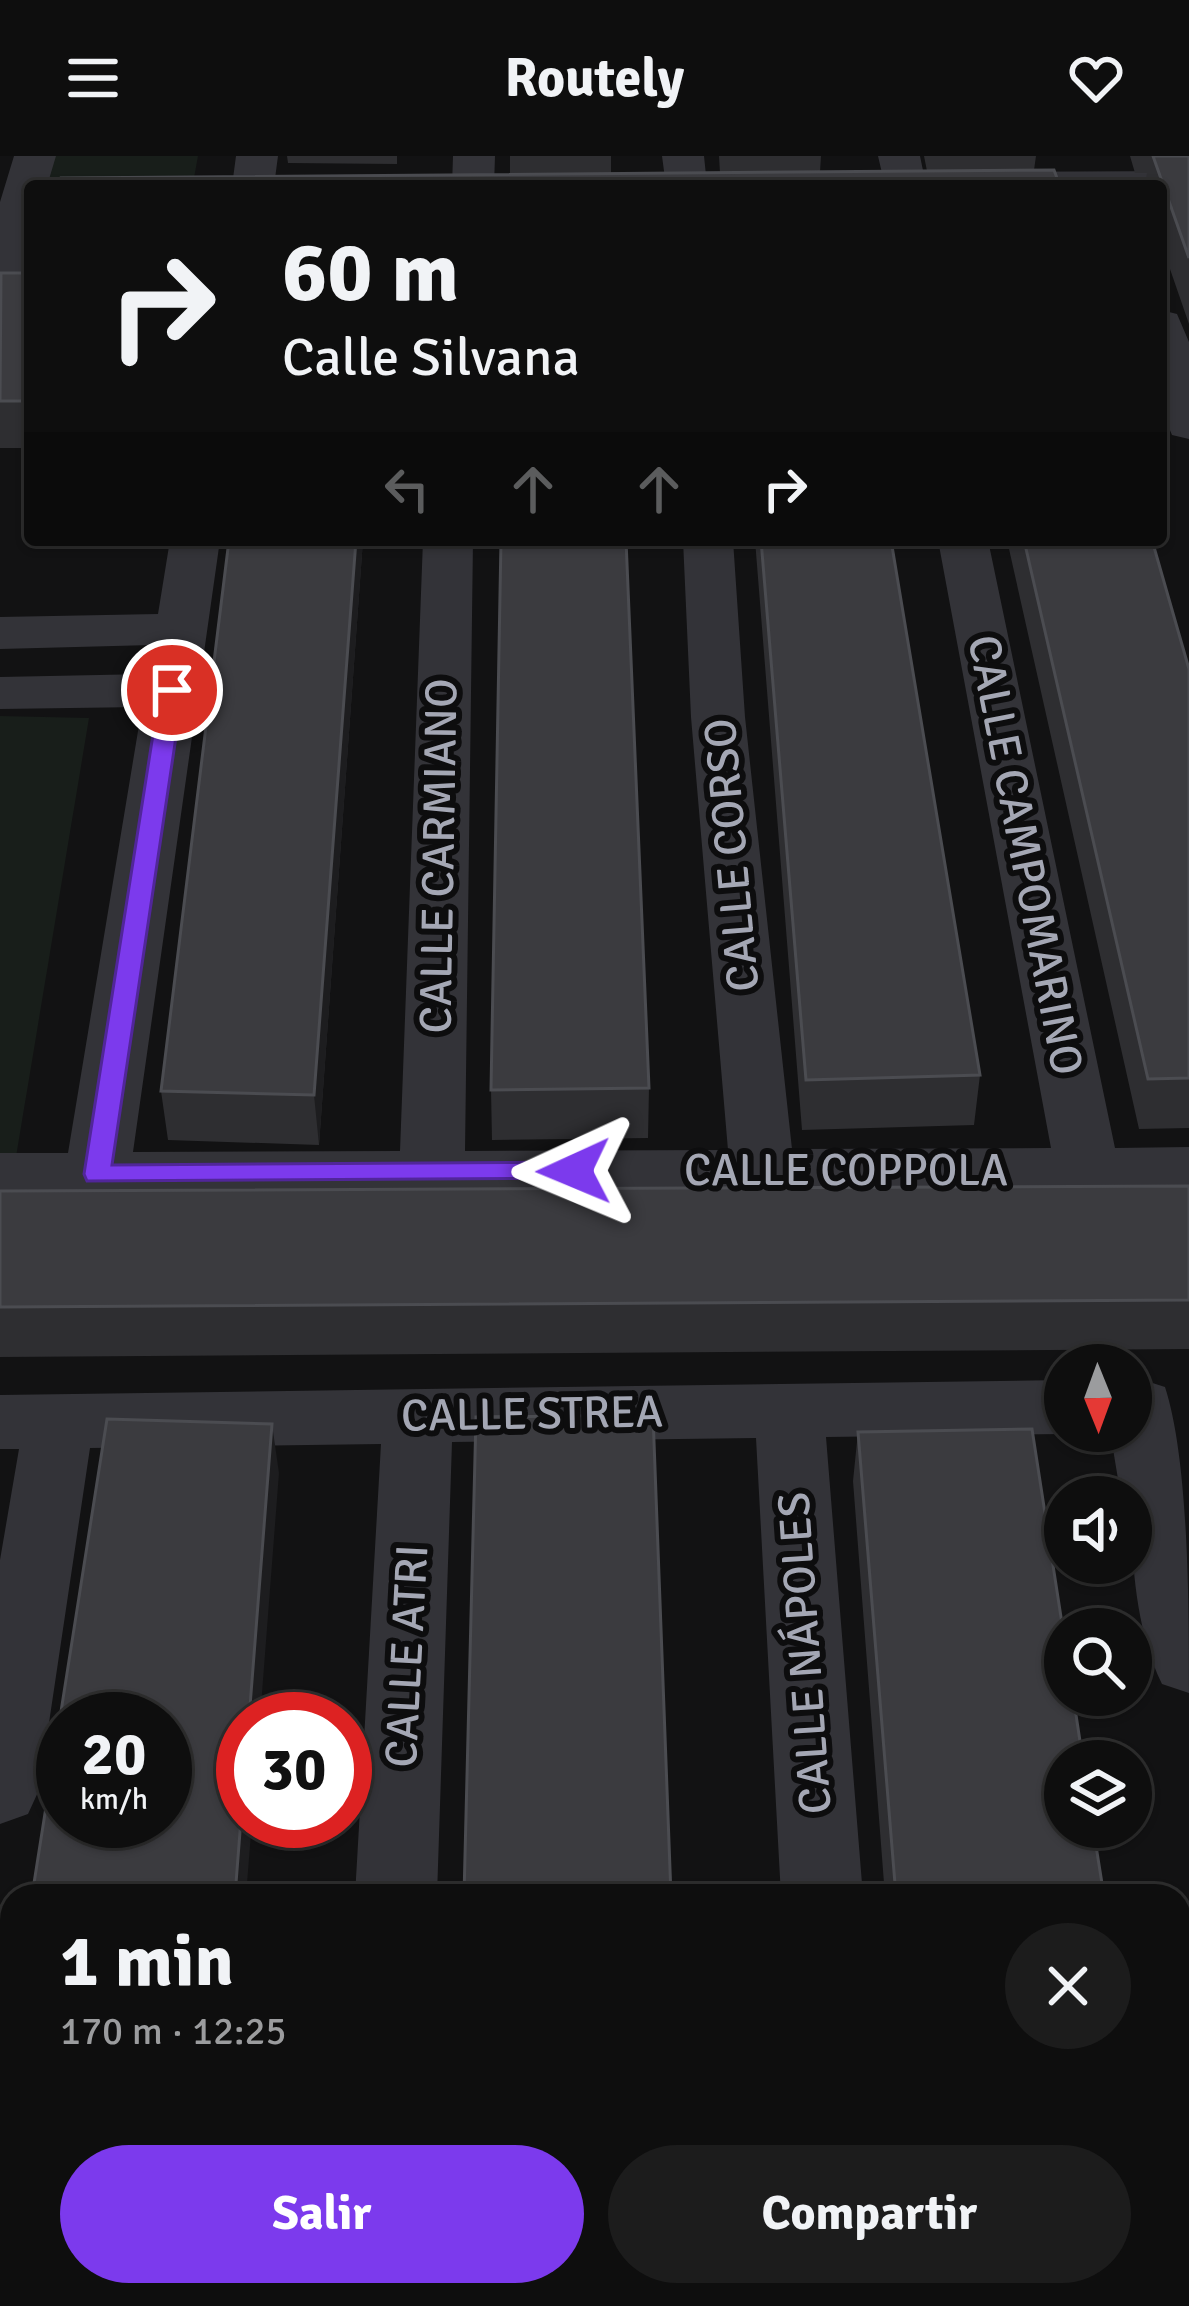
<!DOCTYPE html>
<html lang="es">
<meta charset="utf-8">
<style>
body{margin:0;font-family:Signika,sans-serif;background:#1c1c1c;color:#f1f3f6;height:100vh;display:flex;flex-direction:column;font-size:45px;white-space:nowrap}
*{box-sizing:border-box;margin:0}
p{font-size:39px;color:#9b9c9e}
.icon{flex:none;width:66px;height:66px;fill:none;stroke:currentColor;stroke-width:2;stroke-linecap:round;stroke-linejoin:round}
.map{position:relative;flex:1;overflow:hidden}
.panel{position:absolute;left:0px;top:1728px;width:1191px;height:423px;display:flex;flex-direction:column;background:#0e0e0e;border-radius:36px 36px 0 0;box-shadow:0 3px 9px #0004,0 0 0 3px #2e2e2e}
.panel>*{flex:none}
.top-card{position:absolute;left:24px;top:24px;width:1143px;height:366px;border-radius:12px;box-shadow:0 3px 9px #0004,0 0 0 3px #2e2e2e;background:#0e0e0e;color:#f1f3f6;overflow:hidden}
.needle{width:78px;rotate:179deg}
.tools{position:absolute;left:1044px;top:1188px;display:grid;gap:24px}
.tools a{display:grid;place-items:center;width:108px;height:108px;border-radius:50%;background:#0e0e0e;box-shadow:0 3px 9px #0004,0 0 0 3px #2e2e2e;font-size:60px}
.speed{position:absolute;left:36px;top:1536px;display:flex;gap:24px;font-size:60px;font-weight:700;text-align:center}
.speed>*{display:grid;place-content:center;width:156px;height:156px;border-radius:50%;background:#0e0e0e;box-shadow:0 3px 9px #0004,0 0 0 3px #2e2e2e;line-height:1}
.speed small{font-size:30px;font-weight:400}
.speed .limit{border:18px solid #d22;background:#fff;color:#111}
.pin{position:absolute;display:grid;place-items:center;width:102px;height:102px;color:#fff;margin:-51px;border:6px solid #fff;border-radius:50%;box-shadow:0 3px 12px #0007}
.me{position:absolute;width:132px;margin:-66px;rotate:269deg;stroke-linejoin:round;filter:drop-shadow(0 0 9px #0008)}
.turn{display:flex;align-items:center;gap:42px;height:252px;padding:0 60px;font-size:54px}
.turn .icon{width:156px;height:156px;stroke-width:2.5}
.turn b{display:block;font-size:84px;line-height:102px}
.lanes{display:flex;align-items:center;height:114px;padding:0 60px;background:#0003;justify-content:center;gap:60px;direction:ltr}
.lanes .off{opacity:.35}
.round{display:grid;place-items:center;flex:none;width:126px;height:126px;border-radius:63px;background:#1c1c1c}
.headline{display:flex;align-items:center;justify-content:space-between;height:204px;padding:0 60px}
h1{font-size:72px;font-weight:800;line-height:90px}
.primary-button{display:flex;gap:24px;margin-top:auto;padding:24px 60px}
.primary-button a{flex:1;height:138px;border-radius:72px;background:#7c3aed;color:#fff;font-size:48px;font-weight:800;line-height:138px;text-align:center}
.primary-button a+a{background:#1c1c1c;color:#f1f3f6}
header{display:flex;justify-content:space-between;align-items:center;height:156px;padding:0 60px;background:#0e0e0e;font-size:54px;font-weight:800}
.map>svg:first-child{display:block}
.green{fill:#181e1a}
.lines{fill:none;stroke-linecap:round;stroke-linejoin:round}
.minor{fill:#333338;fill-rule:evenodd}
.wall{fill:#2e2e31}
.shaded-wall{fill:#1d1d1f}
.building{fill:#3b3b3f;stroke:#4b4c51;stroke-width:3;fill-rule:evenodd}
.route{fill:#7c3aed;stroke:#51269a;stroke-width:3}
.labels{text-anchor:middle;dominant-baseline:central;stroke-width:12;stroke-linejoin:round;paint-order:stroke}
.street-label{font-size:45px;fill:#a4a7b4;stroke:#0d0d0e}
</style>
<header><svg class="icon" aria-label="menu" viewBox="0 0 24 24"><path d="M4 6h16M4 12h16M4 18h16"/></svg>Routely<svg class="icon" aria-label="heart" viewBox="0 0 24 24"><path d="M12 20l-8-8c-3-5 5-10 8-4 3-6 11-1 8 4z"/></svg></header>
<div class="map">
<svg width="1189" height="2150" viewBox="0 0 1189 2150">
<rect width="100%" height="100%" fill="#121213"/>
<path class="green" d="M46,0H198L194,22L41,23Z
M0,560L89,562L16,1001L0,1000Z"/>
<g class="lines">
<path class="minor" d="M14,0H56L47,30H30C30,63 35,98 16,126L0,130V46Z
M236,0H278L274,30H232Z
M453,0H495L494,30H452Z
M662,0H704L707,29L666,30Z
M878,0H920L926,29L885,30Z
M1189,15V41H1161V30L950,29L956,20L971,16Z
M1161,154L1177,158L1189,186V283L1172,279L1161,253Z
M170,384H220L133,996L400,995L423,384H473L465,995L728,994L691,561L683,384H733L745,561L792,993L1051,992L938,384H988L1115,992L1189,991V1037L0,1043V997H68L142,551L0,553V521L148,518L152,489L0,493V461L158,458Z
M1140,1223L1165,1231C1189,1305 1189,1452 1189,1537L1162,1528C1135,1473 1131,1401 1131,1341H1121L1110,1275H1131V1226Z
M1065,1224V1275H1074L1065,1278L826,1281L863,1740H781L756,1282L452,1286L437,1740H355L381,1288L90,1292L39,1634L28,1658L0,1668V1404L19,1293H0V1239Z
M333,2139H423L422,2150H332Z
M803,2139H893L894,2150H804Z"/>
</g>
<path class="wall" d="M287,0H397V8L288,7Z
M510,0H611V17L510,18Z
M719,0H821L820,16L927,15L924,0H1036L1034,14H1031H1054L1060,30H59L61,22L720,17Z
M1130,0H1189V168L1161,87V30H1145L1147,17H1135Z
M30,117V292H0V120Z
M363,384L319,989L168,984L161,935Z
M755,384H891L980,919L974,969L802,974Z
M1007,384H1152L1189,513V972L1139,973Z
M649,932L648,982L492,984L491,934Z
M1189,1030V1193L0,1201V1035Z
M858,1276L1104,1740H885L853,1325Z
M917,2139H1165L1166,2150H918Z"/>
<path class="shaded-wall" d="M356,384H363L319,989L314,939Z
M272,1268L279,1317L260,1563H249Z
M243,1637V1665H252L246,1740H235Z
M203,2139H216L215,2150H202Z"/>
<path class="building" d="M1153,0H1189V102Z
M1054,14L1060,30H59L61,22Z
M1,117H30V245H0Z
M229,384H356L314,939L161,935Z
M501,384H626L649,932L491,934Z
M761,384H891L980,919L806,924Z
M1024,384H1152L1189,513V922L1148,923Z
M1189,1030V1144L0,1151V1035Z
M653,1259L671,1740H464L476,1261Z
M107,1263L272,1268L249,1563H243V1637L235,1740H32ZM63,1563H165V1665H63Z
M1032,1273L1065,1487V1539H1073L1083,1605H1065V1671H1093L1104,1740H896L858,1276Z
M12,1870V2139H203L202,2150H0V1946Z
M454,2139H685L686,2150H454Z
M928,2139H1165L1166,2150H929Z"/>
<path class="route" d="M172,528L183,534L112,1009L574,1006L583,1009L587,1015L583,1022L87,1025L84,1018L160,534Z"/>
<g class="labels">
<g class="street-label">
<text transform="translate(732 699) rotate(-95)">CALLE CORSO</text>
<text transform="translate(1025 699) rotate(79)">CALLE CAMPOMARINO</text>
<text transform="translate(439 700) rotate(-89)">CALLE CARMIANO</text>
<text x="846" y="1014">CALLE COPPOLA</text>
<text transform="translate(532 1258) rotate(-1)">CALLE STREA</text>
<text transform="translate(805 1497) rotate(-94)">CALLE NÁPOLES</text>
<text transform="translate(407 1500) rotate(-87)">CALLE ATRI</text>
</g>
</g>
</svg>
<div class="tools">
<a><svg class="needle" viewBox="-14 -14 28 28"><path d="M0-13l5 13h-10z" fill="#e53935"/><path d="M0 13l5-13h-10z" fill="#9b9c9e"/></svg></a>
<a><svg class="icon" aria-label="sound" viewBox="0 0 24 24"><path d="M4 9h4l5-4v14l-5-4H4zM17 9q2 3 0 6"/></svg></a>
<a><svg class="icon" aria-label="search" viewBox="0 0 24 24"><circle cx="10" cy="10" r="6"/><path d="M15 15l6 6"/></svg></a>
<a><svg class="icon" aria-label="layers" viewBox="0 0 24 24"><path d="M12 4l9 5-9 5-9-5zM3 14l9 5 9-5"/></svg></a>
</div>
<div class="speed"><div>20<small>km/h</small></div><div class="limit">30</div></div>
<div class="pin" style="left:172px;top:534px;background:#d93025"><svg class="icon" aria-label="arrive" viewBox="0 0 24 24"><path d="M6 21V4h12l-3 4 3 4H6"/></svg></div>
<svg class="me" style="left:574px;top:1015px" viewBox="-20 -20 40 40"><path d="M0-17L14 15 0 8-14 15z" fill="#7c3aed" stroke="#fff" stroke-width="4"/></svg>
<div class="top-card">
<div class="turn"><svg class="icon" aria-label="right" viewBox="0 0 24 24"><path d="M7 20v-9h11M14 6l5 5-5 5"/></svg><div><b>60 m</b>Calle Silvana</div></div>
<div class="lanes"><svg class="icon off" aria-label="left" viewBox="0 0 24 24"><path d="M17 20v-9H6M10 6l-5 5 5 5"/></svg><svg class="icon off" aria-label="ahead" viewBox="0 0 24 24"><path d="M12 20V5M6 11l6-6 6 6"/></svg><svg class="icon off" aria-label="ahead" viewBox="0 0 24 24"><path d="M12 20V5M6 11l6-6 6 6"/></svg><svg class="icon" aria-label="right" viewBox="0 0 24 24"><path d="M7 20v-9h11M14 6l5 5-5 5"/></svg></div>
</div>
<section class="panel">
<div class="headline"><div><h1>1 min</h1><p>170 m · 12:25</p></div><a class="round"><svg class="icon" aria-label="close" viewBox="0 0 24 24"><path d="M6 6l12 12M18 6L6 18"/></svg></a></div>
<div class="primary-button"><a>Salir</a><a>Compartir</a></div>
</section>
</div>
